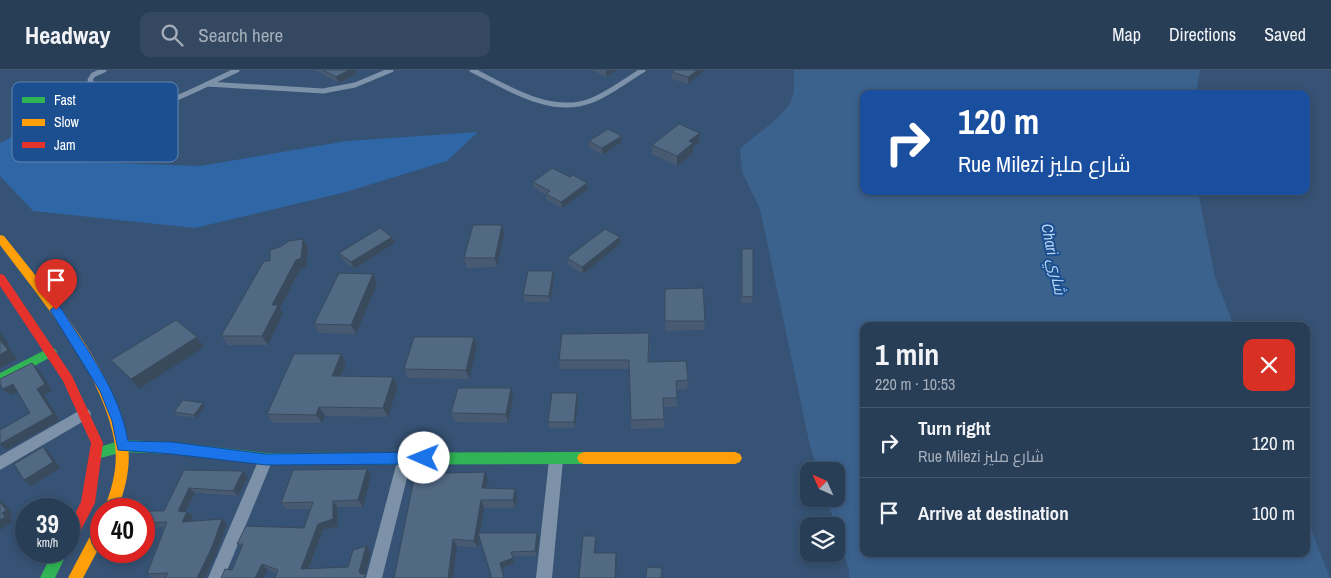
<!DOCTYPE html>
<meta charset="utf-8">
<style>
body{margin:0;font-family:"Archivo Narrow",Cairo,sans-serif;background:#344961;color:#f1f3f6;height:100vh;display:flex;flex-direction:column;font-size:19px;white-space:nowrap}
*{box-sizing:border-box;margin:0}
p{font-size:16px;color:#a5aeba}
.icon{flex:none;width:28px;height:28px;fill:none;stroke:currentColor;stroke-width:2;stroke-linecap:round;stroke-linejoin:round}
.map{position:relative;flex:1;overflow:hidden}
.drawer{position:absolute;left:860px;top:252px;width:450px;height:235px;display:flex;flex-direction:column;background:#283e57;border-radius:10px;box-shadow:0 2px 8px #0003,0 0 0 1px #44576d}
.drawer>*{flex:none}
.top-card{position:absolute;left:860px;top:20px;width:450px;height:105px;border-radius:10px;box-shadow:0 2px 8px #0003,0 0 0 1px #44576d;background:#1a4fa0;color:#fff;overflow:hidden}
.needle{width:32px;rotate:315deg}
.fabs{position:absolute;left:800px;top:392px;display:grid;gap:10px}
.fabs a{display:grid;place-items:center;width:45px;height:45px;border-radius:10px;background:#283e57;box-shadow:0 2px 8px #0003,0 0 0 1px #44576d;font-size:25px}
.speed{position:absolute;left:15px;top:428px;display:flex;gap:10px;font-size:25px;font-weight:700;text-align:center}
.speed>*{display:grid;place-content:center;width:65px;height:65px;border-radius:50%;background:#283e57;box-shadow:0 2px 8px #0003,0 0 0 1px #44576d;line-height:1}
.speed small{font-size:12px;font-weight:400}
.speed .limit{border:8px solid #d22;background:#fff;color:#111}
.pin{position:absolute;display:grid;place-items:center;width:42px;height:42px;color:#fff;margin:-51px -21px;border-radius:50% 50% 50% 0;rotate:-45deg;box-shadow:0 0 5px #0007}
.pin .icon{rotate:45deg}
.me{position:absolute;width:55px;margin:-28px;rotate:271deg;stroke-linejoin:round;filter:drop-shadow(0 0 4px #0008)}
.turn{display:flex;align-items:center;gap:18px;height:105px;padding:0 15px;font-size:22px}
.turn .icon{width:65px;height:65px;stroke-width:2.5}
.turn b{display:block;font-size:35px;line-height:42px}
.round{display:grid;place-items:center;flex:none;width:52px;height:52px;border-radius:10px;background:#344961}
.headline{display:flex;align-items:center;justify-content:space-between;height:85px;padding:0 15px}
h1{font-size:30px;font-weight:700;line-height:38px}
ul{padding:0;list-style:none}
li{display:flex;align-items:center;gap:15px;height:70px;padding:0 15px;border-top:1px solid #44576d}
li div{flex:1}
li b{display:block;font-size:19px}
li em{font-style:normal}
header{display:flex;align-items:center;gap:30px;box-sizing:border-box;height:70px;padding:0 25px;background:#283e57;border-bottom:1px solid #44576d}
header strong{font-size:24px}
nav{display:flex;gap:28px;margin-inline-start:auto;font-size:18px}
.search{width:350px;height:45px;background:#344961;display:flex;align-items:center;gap:12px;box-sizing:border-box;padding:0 18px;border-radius:10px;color:#a5aeba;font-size:19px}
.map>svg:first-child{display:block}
.green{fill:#2f66a5}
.water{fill:#3b618d}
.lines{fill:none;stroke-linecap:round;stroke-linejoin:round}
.lane{stroke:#7d92a8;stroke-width:5}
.street{fill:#7d92a8;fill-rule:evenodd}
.fast{fill:#30b455;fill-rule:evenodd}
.slow{fill:#ff9f0a;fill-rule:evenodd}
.jam{fill:#e5322d;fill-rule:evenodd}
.wall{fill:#475a72}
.shaded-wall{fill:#394a5c}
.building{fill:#526984;stroke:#394a5c}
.route{fill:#1a73e8;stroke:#114b97}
.labels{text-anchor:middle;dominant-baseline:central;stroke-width:4;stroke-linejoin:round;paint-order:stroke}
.water-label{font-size:16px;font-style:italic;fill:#b5d3f5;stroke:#1b4f8f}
.key{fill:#1b4f8f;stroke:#5f84b1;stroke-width:1}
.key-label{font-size:14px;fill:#fff}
</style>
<header>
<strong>Headway</strong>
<div class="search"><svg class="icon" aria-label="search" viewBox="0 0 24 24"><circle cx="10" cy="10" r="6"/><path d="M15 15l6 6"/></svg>Search here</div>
<nav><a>Map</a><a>Directions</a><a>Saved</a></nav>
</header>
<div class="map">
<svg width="1331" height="508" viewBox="0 0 1331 508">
<rect width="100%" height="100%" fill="#365274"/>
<path class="green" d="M478,62L447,91L346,122L195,158L33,141L0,106V73L11,67L57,91L200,96L347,71Z"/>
<path class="water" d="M794,0H1200L1196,24H864V121H1198L1215,207L1234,256H864V484H1306V446L1330,508H849V501L827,429H836V401H818L810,376L760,139L742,102L740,79C754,65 783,48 791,31C795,23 794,9 794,0Z"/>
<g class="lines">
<path class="lane" d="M104,0L93,5L90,10C96,22 108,39 122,42C146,47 213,11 237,0
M472,0C507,17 550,46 590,31C609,24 626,10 643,0
M207,14L323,21L355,15L391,0"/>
<path class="street" d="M84,338L89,340L91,344L89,348L0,400V386Z
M405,382L410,383L412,388L382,508H366L398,388L400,383Z
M266,383L271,384L273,389L224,508H208L259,389L261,384Z
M556,384L561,385L563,390L552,508H536L549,390L551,385Z"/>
<path class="fast" d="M51,277L55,279L57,282L55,285L0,314V303Z
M123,370L172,372L266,383L584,382L589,384L591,388L589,392L584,394L266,395L172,384L123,382L97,389L92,387L90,383L92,379Z
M53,481H68L55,508H40Z"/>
<path class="slow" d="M0,165L4,166C49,223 118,302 128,376C131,397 125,419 118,439H104C112,419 118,397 115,375C105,305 42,231 0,175Z
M584,382H735L740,384L742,388L740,392L735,394H584L579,392L577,388L579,384Z
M101,453V474L83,508H68L96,455Z"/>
<path class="jam" d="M0,204L4,205L72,306L103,373L95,433L74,473L69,475V455L81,432L91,373L63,311L0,216Z"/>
</g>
<path class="wall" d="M315,0H355L356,4L339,13Z
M592,0H617L606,7Z
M704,1L688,14L672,9V2Z
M63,51L104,55L108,61L84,72L68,57Z
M700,63L699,72L693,77V83L677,96L652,84V75Z
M589,71L622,72L602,85L589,77Z
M570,107L587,113L588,119L562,138L547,130L546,125L534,118L533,112Z
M502,155L504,164L497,197L467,198L464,188Z
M392,167L395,173L354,199L343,190L339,183Z
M303,169L308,178L306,197L300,199L280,239L283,243L268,275H228L221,266L270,191Z
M620,174L583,204L568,195L567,188Z
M742,179L753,227L752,233H741Z
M553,201L554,208L550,232H525L523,225Z
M373,204L377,214L356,264L319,263L314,254Z
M665,219L705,251L704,260L665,261Z
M474,267L477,276L469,309L408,308L404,299Z
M650,273L649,292L688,310L687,319L676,320L677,337H663L664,358L631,359L629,299H560L559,290Z
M341,284L346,293L341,306L398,316L388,347L325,346L322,353H273L267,344Z
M513,327L508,353L455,352L451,343Z
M578,329L575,358H549L548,352Z
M205,336L196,348L176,345L174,342Z
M367,399L371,406L363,437H337L338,456L323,460L309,499L348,497L366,476L371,482L365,504L276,503L268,500L264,508H221L232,500L242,478L237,474L304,458L311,439H286L281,433Z
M184,400L243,401L248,407L238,426L195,423L186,441L193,446L190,451L227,454L217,482L205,508H152L147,504L165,457L144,458V441H164Z
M488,410L487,418L517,426L515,438H484L480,463H537L539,468L537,486H513L514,493L502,498L479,468L478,478L457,476L394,508Z"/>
<path class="shaded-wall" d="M349,0H355L356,4L339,13L336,7Z
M606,0H617L606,7Z
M698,0H704V1L688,14V7Z
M104,55L108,61L84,72L79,66Z
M700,63L699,72L693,77V83L677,96V86L689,71Z
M622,66V72L602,85V78Z
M587,113L588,119L562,138L561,132Z
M502,155L504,164L497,197L495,188Z
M392,167L395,173L354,199L351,192Z
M620,167V174L583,204L582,197Z
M303,169L308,178L306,197L300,199L280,239L283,243L268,275L262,266L272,235Z
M553,201L554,208L550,232L549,226Z
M373,204L377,214L356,264L351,255Z
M0,262L9,275L8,276L17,289L0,298Z
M197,267L204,277L139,319L131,309Z
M474,267L477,276L469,309L466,300Z
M341,284L346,293L337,315L332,306Z
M32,293L39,300L52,320L44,325L60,350L7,380L0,374L53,344L37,319Z
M393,307L398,316L388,347L383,338Z
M13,314L20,320L11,325L3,319Z
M511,318L513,327L508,353L506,344Z
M577,323L578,329L575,358L574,352Z
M203,333L205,336L196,348L194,345Z
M319,337L325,346L322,353L316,345Z
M43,377L50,383L60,398L31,416L24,410Z
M367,399L371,406L363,437L358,430Z
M243,401L248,407L238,426L233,421Z
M485,402L488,410L485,426L482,418Z
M189,418L195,423L183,446L178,441Z
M515,419L517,426L515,438L513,430Z
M0,430L1,432L6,435L13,445L10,448L13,452L0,460V450L2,443L0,434Z
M481,430L484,438L478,478L474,471Z
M333,431L337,437L338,456L323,460L306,505L301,499L318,454Z
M187,442L193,446L188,456L182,452Z
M222,449L227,454L217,482L205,508H197Z
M537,463L539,468L537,486L535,481Z
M596,466V471L595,488L594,483Z
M453,469L457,476L453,508H448Z
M366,476L371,482L364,508L359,502Z
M511,482L514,493L502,498L504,508L500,493Z
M616,483L617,488L616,508H615Z
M262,494L268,500L264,508H255Z"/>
<path class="building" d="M323,0H349L336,7Z
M675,0H698L688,7L672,2Z
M679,54L700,63L689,71L693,73L677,86L652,75Z
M608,59L622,66L602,78L589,71Z
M552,98L570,107L573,105L587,113L561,132L546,124L550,121L533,112Z
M473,155H502L495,188H464Z
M380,158L392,167L351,192L339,183Z
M605,159L620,167L582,197L567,188Z
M303,169L301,188L296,190L272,235H278L262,266H221L264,191H270V180L280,177L289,171Z
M742,179H753V227L742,226Z
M528,201H553L549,226L523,225Z
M339,203L373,204L351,255L314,254Z
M703,218L705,251H665V219Z
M176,250L197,267L131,309L111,290Z
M649,263L648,292L686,291L688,310L676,311L677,328H663L664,349L631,350L629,290H559L562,264Z
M414,267H474L466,300L404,299Z
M0,270L8,280L0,285Z
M294,284H341L332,306L393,307L383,338L319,337L316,345L267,344Z
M32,293L45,314L37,319L53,344L0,374V360L30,343L13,314L3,319L0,314V309Z
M458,318H511L506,344L451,343Z
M552,323H577L574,352H548Z
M183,330L203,333L194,345L174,342Z
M43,377L53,392L24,410L14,394Z
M367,399L358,430L333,431V449L318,454L301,499L348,497L353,480L366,476L359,502L361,504H366L364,508H275L278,500L262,494L255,508H221L225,499L232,500L243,474H237L246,456L304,458L313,432L281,433L293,400Z
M184,400L243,401L233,421L189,418L178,441L187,442L182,452L222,449L212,477L197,508H165L168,503L147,504L167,452L144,453V441H164Z
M485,402L482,418L515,419L513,430H481L474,471L453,469L448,508H394L415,404Z
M0,432L6,440L2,443L5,447L0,450Z
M478,463H537L535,481L511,482L513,488L500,493L504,508H492Z
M583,466H596L594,483H616L615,508H579Z
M647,497L662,498L661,508H646Z"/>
<path class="route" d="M56,236L60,237C87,280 119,320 128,371L172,372L266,384L424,382L428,384L430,388L428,392L424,394L266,395L172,384L118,380L112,351L100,321L50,240Z"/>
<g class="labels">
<g class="water-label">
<text transform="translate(1054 189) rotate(79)">Chari شاري</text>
</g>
</g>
<rect x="12" y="12" width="166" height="80" rx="8" class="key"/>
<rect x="22" y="27" width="23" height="6" fill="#30b455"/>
<rect x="22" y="49" width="23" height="7" fill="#ff9f0a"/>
<rect x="22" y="72" width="23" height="6" fill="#e5322d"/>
<g class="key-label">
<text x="54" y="35">Fast</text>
<text x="54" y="57">Slow</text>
<text x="54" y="80">Jam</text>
</g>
</svg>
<div class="fabs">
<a><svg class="needle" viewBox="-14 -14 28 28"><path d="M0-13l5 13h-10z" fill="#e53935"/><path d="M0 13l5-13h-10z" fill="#a5aeba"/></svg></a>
<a><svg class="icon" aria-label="layers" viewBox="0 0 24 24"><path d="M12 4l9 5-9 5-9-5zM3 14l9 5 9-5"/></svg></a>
</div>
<div class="speed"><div>39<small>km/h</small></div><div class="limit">40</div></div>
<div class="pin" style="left:56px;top:240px;background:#d93025"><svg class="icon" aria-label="arrive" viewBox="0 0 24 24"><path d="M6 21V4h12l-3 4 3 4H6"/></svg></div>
<svg class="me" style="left:424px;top:388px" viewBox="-20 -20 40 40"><circle r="19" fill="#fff"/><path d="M0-13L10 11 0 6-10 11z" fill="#1a73e8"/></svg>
<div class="top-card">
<div class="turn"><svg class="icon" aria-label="right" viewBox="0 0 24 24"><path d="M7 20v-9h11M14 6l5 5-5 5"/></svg><div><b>120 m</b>Rue Milezi شارع مليز</div></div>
</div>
<section class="drawer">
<div class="headline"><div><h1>1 min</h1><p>220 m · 10:53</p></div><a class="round" style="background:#d93025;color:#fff"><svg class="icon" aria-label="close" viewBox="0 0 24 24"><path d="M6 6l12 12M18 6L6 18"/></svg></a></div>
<ul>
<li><svg class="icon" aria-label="right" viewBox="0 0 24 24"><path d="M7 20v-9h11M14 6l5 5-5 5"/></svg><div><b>Turn right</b><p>Rue Milezi شارع مليز</p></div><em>120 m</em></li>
<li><svg class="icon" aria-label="arrive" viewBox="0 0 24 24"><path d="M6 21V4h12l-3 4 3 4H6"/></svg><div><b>Arrive at destination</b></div><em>100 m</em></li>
</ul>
</section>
</div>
